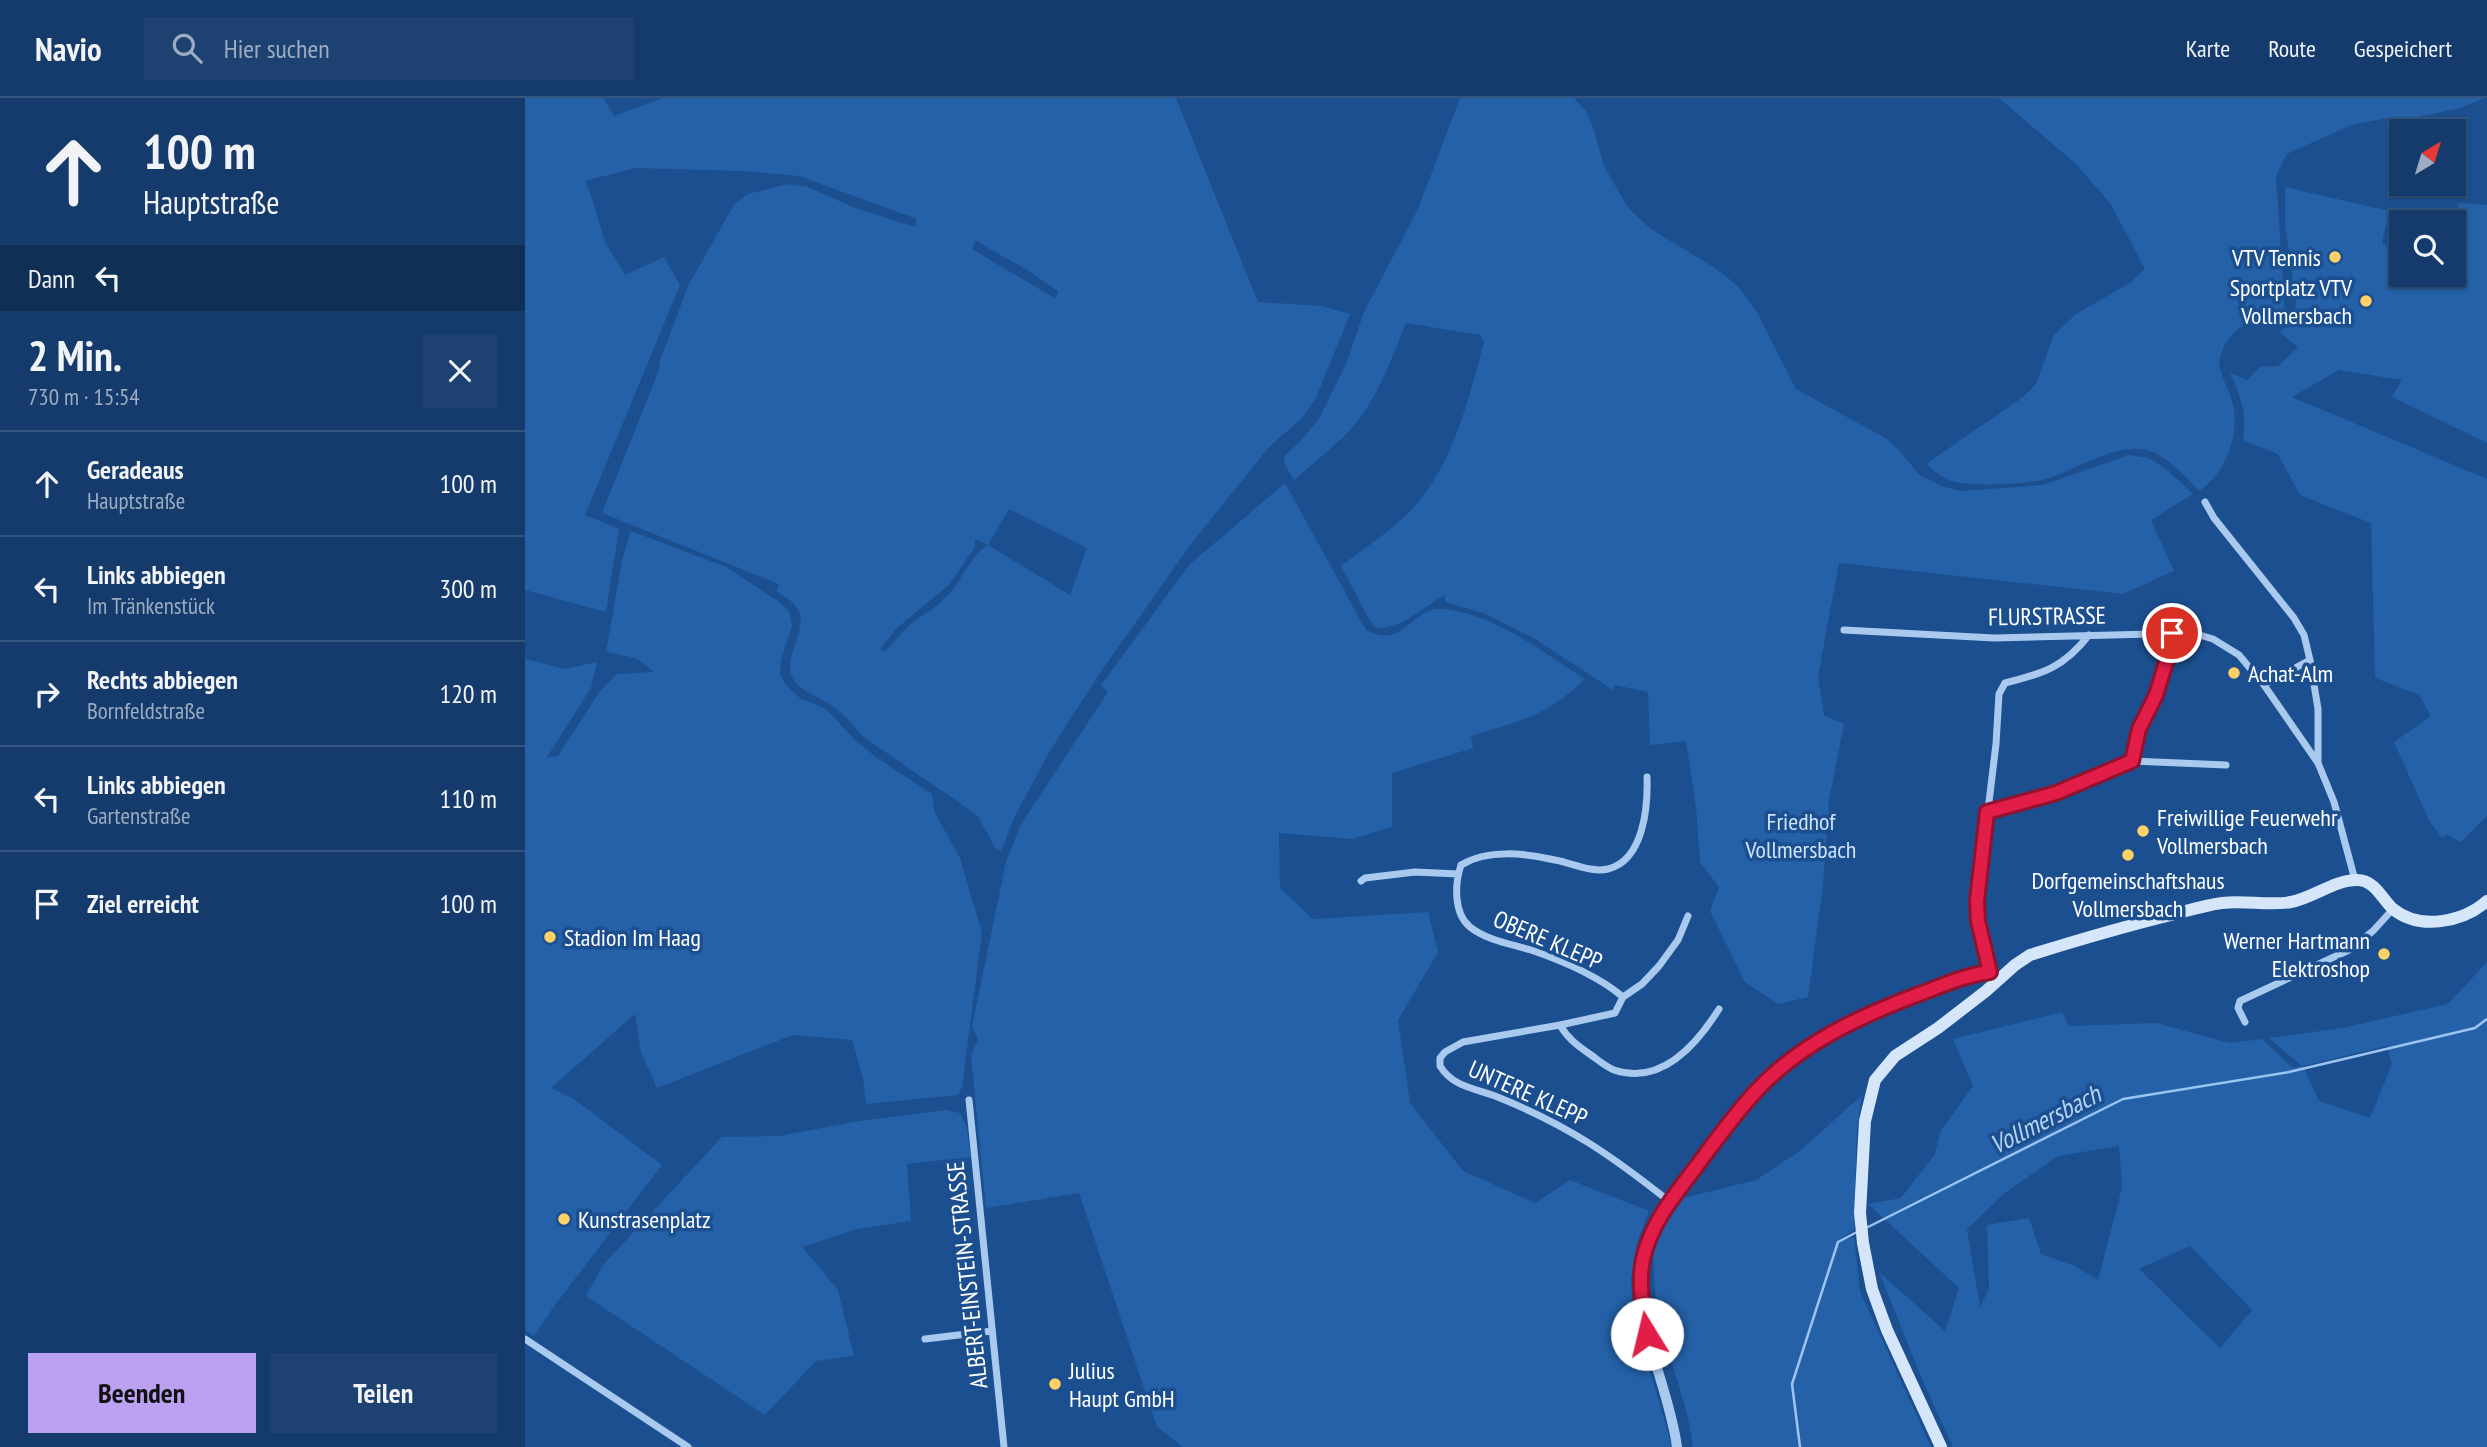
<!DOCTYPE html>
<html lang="de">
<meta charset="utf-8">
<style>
body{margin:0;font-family:"PT Sans Narrow",sans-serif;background:#1d4271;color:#f1f3f6;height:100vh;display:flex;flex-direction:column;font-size:26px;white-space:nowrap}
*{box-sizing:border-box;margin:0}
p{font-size:23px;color:#9dadc1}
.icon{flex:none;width:38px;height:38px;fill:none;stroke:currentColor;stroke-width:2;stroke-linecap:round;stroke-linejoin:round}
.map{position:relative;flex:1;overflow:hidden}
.sheet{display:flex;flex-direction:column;background:#143b6b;width:525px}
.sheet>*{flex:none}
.top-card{background:#143b6b;color:#f1f3f6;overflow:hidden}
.needle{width:46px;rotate:38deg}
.tools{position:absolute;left:1864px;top:21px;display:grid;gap:14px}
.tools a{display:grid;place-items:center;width:77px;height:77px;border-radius:0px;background:#143b6b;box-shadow:0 2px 5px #0004,0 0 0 2px #33557e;font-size:35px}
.pin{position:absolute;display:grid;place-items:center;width:60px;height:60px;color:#fff;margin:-30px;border:4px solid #fff;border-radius:50%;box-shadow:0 2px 7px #0007}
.me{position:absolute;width:77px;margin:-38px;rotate:351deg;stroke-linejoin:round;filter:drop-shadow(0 0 5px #0008)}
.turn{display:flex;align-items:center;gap:24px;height:147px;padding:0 28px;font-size:32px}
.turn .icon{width:91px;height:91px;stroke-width:2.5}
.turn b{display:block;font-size:49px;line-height:60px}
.then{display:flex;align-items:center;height:66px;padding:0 28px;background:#0003;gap:14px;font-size:26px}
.round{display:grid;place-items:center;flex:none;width:74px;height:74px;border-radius:0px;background:#1d4271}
.overview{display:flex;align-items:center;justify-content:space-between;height:119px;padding:0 28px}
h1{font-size:42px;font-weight:700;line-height:52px}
.cta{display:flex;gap:14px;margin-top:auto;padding:14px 28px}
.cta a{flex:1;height:80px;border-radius:0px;background:#bca0f2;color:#111;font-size:28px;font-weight:700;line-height:80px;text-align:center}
.cta a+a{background:#1d4271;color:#f1f3f6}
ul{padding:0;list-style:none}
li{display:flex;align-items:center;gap:21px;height:105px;padding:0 28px;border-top:2px solid #33557e}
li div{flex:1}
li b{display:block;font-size:26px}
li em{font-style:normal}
header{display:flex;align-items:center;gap:42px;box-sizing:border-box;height:98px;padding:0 35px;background:#143b6b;border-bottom:2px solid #33557e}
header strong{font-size:33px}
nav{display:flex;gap:38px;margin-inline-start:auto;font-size:24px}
.search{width:490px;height:63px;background:#1d4271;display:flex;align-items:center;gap:18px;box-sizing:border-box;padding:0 24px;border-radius:0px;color:#9dadc1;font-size:26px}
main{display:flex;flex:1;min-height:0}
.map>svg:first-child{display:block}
.green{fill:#2461a8;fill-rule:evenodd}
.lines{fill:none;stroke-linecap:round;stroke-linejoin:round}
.stream{stroke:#9cc4f0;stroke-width:2.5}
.minor{stroke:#a9c9ee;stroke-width:7}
.tertiary{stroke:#a9c9ee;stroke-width:10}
.secondary{stroke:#d6e6fa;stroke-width:12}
.route-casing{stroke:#92132f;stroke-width:18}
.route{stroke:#e11d48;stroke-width:12}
.poi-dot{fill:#ffd166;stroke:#1b4f8f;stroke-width:2.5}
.labels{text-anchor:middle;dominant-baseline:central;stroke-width:7;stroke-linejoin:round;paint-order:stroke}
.poi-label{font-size:24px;fill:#fff;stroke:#1b4f8f;text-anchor:start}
.street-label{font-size:24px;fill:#fff;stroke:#1b4f8f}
.park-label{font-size:24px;fill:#cfe3fa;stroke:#1b4f8f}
.water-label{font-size:26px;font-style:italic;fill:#b5d3f5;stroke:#1b4f8f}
</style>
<header>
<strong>Navio</strong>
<div class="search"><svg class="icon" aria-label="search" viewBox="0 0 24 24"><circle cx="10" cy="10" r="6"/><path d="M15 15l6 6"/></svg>Hier suchen</div>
<nav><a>Karte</a><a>Route</a><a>Gespeichert</a></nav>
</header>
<main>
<section class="sheet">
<div class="top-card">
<div class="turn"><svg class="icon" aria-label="ahead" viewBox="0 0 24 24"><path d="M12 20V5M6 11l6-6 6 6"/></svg><div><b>100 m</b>Hauptstraße</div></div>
<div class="then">Dann<svg class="icon" aria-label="left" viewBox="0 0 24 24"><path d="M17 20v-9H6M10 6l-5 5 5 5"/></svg></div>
</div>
<div class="overview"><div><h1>2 Min.</h1><p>730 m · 15:54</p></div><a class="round"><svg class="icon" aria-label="close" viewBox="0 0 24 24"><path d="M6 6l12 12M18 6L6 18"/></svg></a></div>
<ul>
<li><svg class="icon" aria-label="ahead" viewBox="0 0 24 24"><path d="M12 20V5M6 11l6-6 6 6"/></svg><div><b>Geradeaus</b><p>Hauptstraße</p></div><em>100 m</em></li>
<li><svg class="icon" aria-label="left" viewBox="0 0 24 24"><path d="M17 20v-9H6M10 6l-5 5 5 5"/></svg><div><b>Links abbiegen</b><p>Im Tränkenstück</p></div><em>300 m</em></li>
<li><svg class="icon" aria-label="right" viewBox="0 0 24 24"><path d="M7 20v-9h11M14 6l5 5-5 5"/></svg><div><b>Rechts abbiegen</b><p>Bornfeldstraße</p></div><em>120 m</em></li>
<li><svg class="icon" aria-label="left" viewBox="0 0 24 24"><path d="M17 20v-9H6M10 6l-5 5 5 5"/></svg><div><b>Links abbiegen</b><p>Gartenstraße</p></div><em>110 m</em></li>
<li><svg class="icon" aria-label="arrive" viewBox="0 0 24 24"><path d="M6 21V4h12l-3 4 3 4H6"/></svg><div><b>Ziel erreicht</b></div><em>100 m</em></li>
</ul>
<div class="cta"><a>Beenden</a><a>Teilen</a></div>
</section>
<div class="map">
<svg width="1962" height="1349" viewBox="0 0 1962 1349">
<rect width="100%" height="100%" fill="#1b4f8f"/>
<path class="green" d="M0,0H79L89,18L138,0H651L733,204L797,208L825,216L791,300L778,319L744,349L666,446L575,575L525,653L489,720L476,753L471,751L452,717L337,638C328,626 319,616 306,607C293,598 275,594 267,579C257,556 289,526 269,506C264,501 257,497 252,493L254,486L77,415L134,272V265L163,188L210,105L223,96L262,86L283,89L330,110L390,129L392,121L274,78L217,73L110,70L60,83L68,103L80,144L100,177L139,159L155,187L60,417L94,431L81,514L0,492ZM451,143L502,172L533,193L531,201L447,151ZM484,411L562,450L545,497L463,447ZM450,441L463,447L451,456L427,493L412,508L385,526L360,554L355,551L372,530L424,487L450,449Z
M935,0H1049L1061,13L1067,26L1079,68L1104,111L1126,131L1190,170L1213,188L1232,214L1271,291L1362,341L1375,353L1394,377L1417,388L1436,393L1518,387L1604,357L1624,360L1640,370L1668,396L1626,422L1649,473L1598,496L1314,465L1293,578L1299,617L1319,626L1304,702L1298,787L1283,899L1253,906L1220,884L1185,813L1194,789L1175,764L1171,710L1161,643L1125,647L1123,594L1090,587L1088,592L1010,541L961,516L920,504V497C898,509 877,531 851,530L845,523L816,468C835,453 857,439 876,422C926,377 942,307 959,244L955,237L881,225C866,261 853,301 826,331C809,349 788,365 769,382L760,367L759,358L775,344L795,319L821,266L839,214L893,111Z
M1474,0H1959L1936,10L1868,24L1863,20L1826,27L1762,56L1751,78L1760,216C1735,220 1708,225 1698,251C1696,257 1694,260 1694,266C1697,281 1705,293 1708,307C1715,336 1700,377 1674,393C1661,379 1643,359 1625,353C1590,342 1550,374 1518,382C1498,386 1446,389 1427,383C1417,380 1409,373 1401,366L1498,299L1511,286L1529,237L1551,216L1605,185L1620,171L1585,105L1551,66Z
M1760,89L1864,113L1857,146L1876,149V177H1928L1929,145L1934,105L1962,107V345L1867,299L1877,282L1814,272L1767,299L1962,381V718L1936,744L1922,736L1917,740L1904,722L1869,644L1906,618L1894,597L1850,580L1846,425L1775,397L1753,356L1718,342C1721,313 1717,301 1705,275L1722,282L1735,269L1753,268L1773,249L1754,234L1765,226L1771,205L1760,126Z
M760,385L841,532C879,552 886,511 914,511C964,512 1019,555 1060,581C1022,618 995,623 946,638L948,650L867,675V729L827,741L754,735L755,790L788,821L903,814L913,854L873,922L885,1005L938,1073L1010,1105L1045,1082L1124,1113L1112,1145L1106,1181L1108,1214L1147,1349H658L632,1329L554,1095L461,1110L446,958L453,941L447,928L481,764L496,726L583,594L576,587L665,466Z
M106,433L201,469L254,504L265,515L267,528L256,562L255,576L260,586L275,600L301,611L332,644L351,659L407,696L409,713L435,760L457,835L437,989L433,997L341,1006L338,980L327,942L268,937L132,990L116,954L110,916L26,990L49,1001L137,1067L30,1207L9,1238L0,1232V561L40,571L72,564L66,590L22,659L33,658L75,593L92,576L129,574L111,560L81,554L97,462Z
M1962,864V1349H1428L1397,1281L1354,1174L1420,1233L1434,1190L1343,1106L1376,1100L1410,1056L1415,1034L1448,988L1428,941L1537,914L1544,928L1631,925L1705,945L1737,941L1768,970L1777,968L1744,940L1817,930L1923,906ZM1862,948L1867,966L1845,1020L1794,1003L1778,968ZM1594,1048L1597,1090L1573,1182L1550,1168L1516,1156L1504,1120L1462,1127L1464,1191L1455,1209L1442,1131L1480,1095L1533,1058ZM1665,1148L1727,1212L1695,1250L1614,1171Z
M1337,997L1332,1029L1329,1132L1313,1142L1329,1139L1335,1193L1406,1349H1168C1161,1288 1130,1239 1129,1175C1129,1167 1127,1156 1129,1148C1135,1130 1145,1116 1155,1101L1231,1082L1275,1053Z
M421,1012L435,1015L442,1030L446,1059L382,1066L386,1123L332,1131L277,1149L313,1192L329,1258L291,1263L240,1317L61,1198L78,1167L197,1039L254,1038L334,1023Z"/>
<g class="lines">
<path class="stream" d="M1341,1130L1598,1001L1764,974L1950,930L1962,921
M1275,1349L1267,1286L1313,1144L1332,1134"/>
<path class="minor" d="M1680,404L1689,420L1769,520L1779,537L1785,562L1793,611V665L1809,704L1830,782
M1319,532L1469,540L1668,535L1688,541L1714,557L1739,587L1793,665
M1739,587L1785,562
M1607,663L1614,631L1631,597L1642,561L1647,535
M1462,714L1531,695L1607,663L1701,667
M836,783L840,780L890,774L933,776
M1466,874L1453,823L1452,803L1471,646L1474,596L1480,585C1519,575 1538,570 1564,537
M1098,899C1072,877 1038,863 1006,852C986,846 961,842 945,829C928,815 930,785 936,767C962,751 1001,755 1030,762C1047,765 1066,775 1083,771C1119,762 1123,708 1122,679
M1720,924L1713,910L1715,903L1824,852L1848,833L1868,811
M1035,927C1043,941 1053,948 1066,957C1073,962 1081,969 1089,972C1136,988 1172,946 1194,911
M444,1002L479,1349
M1145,1104C1086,1057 1041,1026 970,998C949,990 928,989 915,968V960L920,954L938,944L1035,927L1090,915L1098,899L1117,886L1134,868L1153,842L1163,818
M0,1241L163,1349
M400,1241L467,1233"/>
<path class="tertiary" d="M1152,1349C1144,1288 1110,1231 1117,1168C1121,1132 1145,1103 1166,1075C1196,1036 1225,995 1263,963C1300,933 1346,914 1390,897C1414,888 1439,877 1466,874L1473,882"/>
<path class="secondary" d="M1416,1349L1362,1232L1347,1191L1338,1145L1335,1115L1340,1023L1350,982L1370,958L1413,930L1461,893L1490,867L1505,857C1553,842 1601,828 1650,816C1665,812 1681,807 1697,805C1720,802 1743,808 1766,804C1788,800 1809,782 1832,782C1850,782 1857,801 1868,811C1895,833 1938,824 1962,803"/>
</g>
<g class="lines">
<g class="route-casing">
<path id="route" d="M1122,1236C1118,1211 1113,1186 1118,1161C1126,1125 1149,1098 1171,1069C1191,1042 1211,1014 1234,990C1276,946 1333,919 1389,898C1414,889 1439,877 1465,874L1453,823L1452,803L1462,714L1531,695L1607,663L1614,631L1631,597L1642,561L1647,535"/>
</g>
<use href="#route" class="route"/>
</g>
<g class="poi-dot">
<circle cx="1810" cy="159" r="7"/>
<circle cx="1841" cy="203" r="7"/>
<circle cx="1709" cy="575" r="7"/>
<circle cx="1618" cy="733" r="7"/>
<circle cx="1603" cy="757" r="7"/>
<circle cx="25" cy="839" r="7"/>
<circle cx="1859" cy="856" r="7"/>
<circle cx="39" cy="1121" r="7"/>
<circle cx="530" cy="1286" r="7"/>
</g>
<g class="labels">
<g class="poi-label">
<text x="1796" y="159" text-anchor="end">VTV Tennis</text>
<text x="1827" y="189" text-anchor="end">Sportplatz VTV<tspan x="1827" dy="28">Vollmersbach</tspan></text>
<text x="1723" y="575">Achat-Alm</text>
<text x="1632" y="719">Freiwillige Feuerwehr<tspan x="1632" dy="28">Vollmersbach</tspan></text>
<text x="1603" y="782" text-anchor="middle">Dorfgemeinschaftshaus<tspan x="1603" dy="28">Vollmersbach</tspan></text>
<text x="39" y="839">Stadion Im Haag</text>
<text x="1845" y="842" text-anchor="end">Werner Hartmann<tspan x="1845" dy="28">Elektroshop</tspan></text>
<text x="53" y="1121">Kunstrasenplatz</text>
<text x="544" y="1272">Julius<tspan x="544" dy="28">Haupt GmbH</tspan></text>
</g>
<g class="street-label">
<text transform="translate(1522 518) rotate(-1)">FLURSTRASSE</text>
<text transform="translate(1023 842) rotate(23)">OBERE KLEPP</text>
<text transform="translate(1003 995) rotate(24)">UNTERE KLEPP</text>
<text transform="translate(442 1177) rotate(-96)">ALBERT-EINSTEIN-STRASSE</text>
</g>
<g class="park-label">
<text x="1276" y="723">Friedhof<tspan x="1276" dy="28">Vollmersbach</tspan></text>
</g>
<g class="water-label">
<text transform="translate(1520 1021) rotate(-27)">Vollmersbach</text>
</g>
</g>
</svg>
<div class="tools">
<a><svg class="needle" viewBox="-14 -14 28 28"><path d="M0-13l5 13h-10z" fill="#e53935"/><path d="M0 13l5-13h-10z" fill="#9dadc1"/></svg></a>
<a><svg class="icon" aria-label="search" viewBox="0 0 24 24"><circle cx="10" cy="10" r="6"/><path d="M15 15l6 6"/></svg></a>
</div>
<div class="pin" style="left:1647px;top:535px;background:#d93025"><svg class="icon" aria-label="arrive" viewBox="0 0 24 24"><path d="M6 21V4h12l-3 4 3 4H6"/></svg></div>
<svg class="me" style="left:1122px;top:1236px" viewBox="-20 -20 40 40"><circle r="19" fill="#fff"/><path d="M0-13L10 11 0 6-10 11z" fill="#e11d48"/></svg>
</div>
</main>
